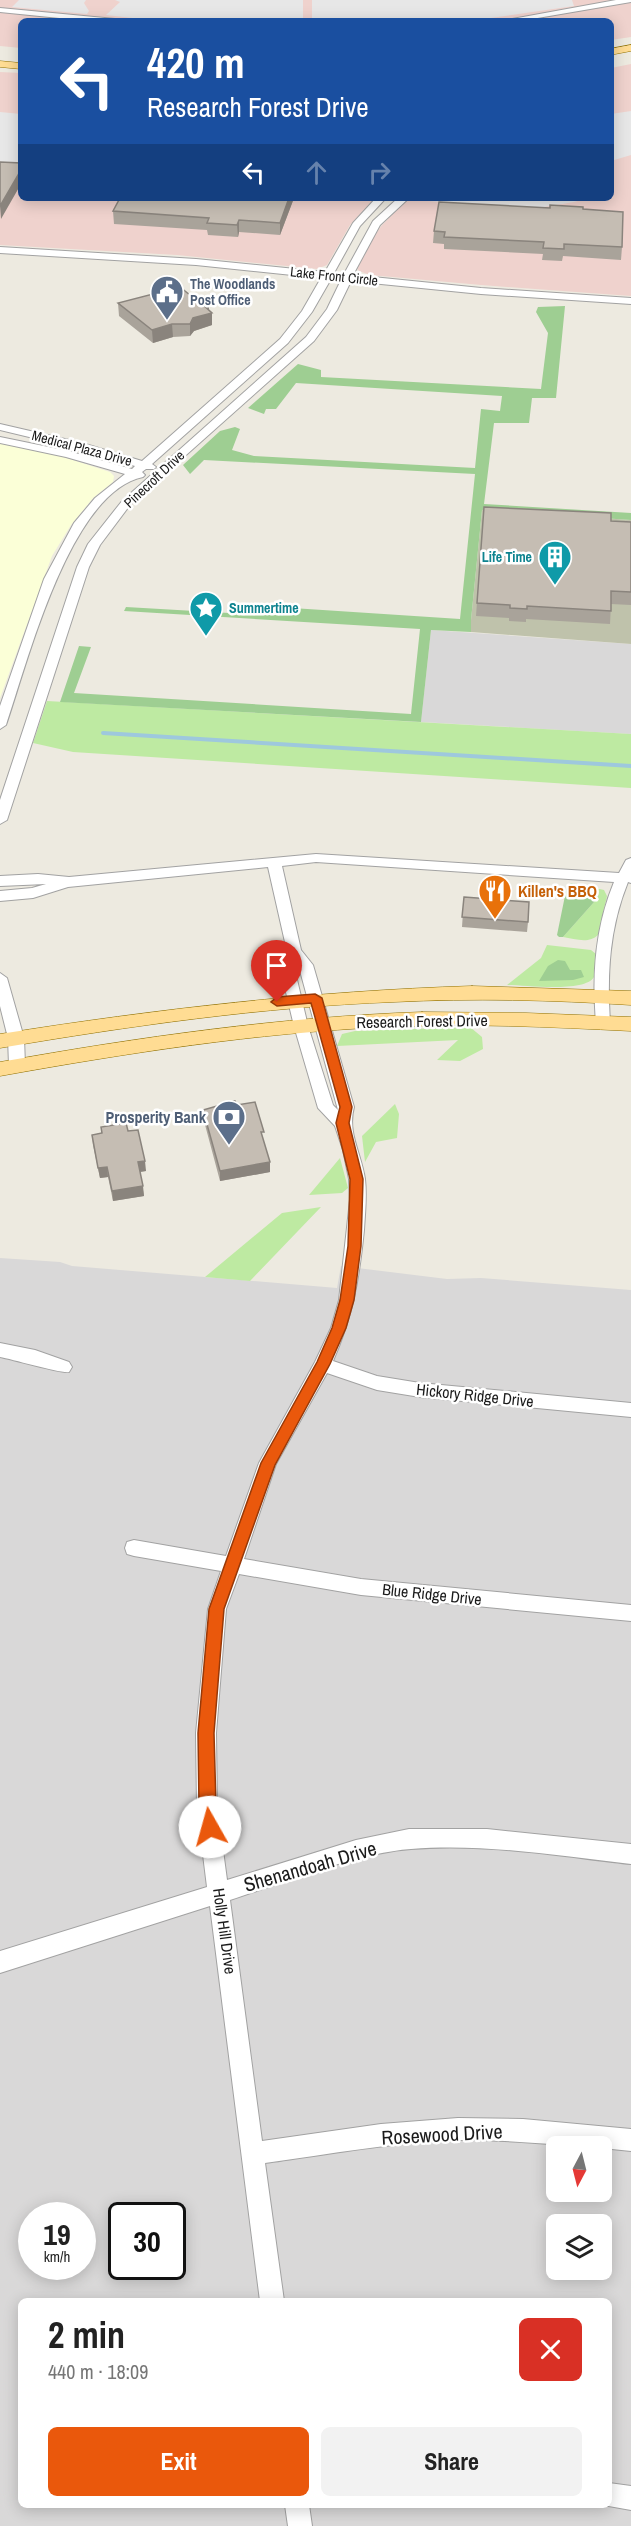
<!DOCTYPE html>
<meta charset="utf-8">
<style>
body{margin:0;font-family:"Archivo Narrow",sans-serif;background:#f2f2f2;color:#222;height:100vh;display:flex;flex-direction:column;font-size:22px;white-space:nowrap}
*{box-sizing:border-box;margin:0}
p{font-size:20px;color:#767676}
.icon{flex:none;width:33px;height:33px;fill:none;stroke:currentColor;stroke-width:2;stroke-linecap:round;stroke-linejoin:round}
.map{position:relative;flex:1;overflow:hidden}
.drawer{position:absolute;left:18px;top:2298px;width:594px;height:210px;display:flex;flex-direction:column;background:#fff;border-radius:9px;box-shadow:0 3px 15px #0003}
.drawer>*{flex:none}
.hud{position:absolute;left:18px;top:18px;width:596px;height:183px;border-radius:9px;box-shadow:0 3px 15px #0003;background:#1a4fa0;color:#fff;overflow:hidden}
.needle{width:39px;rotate:187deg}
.controls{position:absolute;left:546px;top:2136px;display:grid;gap:12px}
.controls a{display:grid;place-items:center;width:66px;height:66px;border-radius:9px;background:#fff;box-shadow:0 3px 15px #0003;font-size:30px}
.speed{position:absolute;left:18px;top:2202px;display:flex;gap:12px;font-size:30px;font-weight:700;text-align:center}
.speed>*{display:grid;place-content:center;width:78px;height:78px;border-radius:50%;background:#fff;box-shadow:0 3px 15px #0003;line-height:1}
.speed small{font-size:15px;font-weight:400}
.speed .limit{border:3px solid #111;border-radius:9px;background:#fff;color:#111}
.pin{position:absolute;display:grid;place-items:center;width:51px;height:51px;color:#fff;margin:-62px -26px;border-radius:50% 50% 50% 0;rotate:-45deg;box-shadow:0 0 6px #0007}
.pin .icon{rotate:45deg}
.me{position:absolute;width:66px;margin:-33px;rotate:353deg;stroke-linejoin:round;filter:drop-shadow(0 0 4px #0008)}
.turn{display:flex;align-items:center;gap:21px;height:126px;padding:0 30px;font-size:27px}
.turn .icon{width:78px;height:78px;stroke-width:2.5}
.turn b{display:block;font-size:42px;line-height:51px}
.lanes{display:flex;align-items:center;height:57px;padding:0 30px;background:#0003;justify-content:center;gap:30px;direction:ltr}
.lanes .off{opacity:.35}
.round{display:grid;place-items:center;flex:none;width:63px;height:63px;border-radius:9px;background:#f2f2f2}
.headline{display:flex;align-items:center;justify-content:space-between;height:102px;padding:0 30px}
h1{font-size:36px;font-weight:700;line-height:45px}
.cta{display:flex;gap:12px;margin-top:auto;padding:12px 30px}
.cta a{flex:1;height:69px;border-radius:9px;background:#ea580c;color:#fff;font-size:24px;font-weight:700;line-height:69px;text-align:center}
.cta a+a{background:#f2f2f2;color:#222}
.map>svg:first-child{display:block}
.residential{fill:#d9d8d8;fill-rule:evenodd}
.commercial{fill:#efd2cd}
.education{fill:#fbffd7}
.construction{fill:#bfc2ab}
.grass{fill:#beeaa2}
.forest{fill:#9ece92}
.parking{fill:#e7e7e7}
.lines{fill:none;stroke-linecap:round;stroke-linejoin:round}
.stream{stroke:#9ec8dd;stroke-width:4}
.minor-casing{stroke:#a2a2a2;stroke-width:2}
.major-casing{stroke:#927100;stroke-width:1}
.minor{fill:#fff;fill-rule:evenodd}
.major{fill:#ffdc93;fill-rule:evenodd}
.wall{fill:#a9a39a}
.shaded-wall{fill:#8a847d}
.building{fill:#c5bdb3;stroke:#8a847d;stroke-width:1.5}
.route{fill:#ea580c;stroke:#983908;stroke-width:1.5}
.labels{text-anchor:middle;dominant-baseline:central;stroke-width:5;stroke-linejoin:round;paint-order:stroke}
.far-street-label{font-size:14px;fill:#1b1b1b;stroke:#fff}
.far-service-label{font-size:14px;font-weight:bold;fill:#4e5e75;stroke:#fff;text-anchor:start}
.far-culture-label{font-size:14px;font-weight:bold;fill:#0d838f;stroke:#fff;text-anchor:end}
.food-label{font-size:16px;font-weight:bold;fill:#c56008;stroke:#fff;text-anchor:start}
.street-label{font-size:16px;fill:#1b1b1b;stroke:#fff}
.service-label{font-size:16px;font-weight:bold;fill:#4e5e75;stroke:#fff;text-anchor:end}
.near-street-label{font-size:20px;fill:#1b1b1b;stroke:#fff}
</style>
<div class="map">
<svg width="631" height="2526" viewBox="0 0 631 2526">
<rect width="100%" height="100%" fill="#edeae0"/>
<path class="residential" d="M431,630L631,644V734L421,722Z
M0,1258L60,1262L72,1266L337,1288L341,1266L447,1279L481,1278L631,1290V2526H0ZM556,2146H602V2192H556ZM32,2216H82V2266H32ZM122,2216H172V2266H122ZM556,2224H602V2270H556ZM21,2301H609V2505H21Z"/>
<path class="commercial" d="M0,0H631V37L611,40L610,21H21V48L0,46Z
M631,64V296L481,285L370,275L359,271L356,267L367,246L382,225L409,198H610L611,68Z
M0,72L21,73V198H375L350,225L327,265L317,269L177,255L0,245Z"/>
<path class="education" d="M0,443L57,455L110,472L114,476L113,482L93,498L71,525L52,556L0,698Z"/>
<path class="construction" d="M482,510L631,520V644L471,632V620Z"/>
<path class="grass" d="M47,701L631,734V788L73,752L33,743Z
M595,888L604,890L607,896L598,935C589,944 575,939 563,937L595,901Z
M547,945L591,950L596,954C595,961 597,972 594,977C585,993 525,985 507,985L541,958Z
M470,1027L482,1037L483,1049L460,1061L437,1060L458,1040L337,1046L342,1034L355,1031Z
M395,1104L399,1114L397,1138L376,1142L365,1162L362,1136Z
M340,1158L348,1188L342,1193L309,1195Z
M321,1207L250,1281L205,1277L282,1213Z"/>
<path class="forest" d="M565,306L556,398H532L529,423H494L484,504L631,513V520L482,510L471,620V632L431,630L421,722L60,702L79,646L91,647L74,693L411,714L420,629L124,611L126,607L229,613L232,604L460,619L475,474L204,460L190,474L183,465L220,431L235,427L240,429L232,450L254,456L475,468L481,409L500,411L502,396L296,383L276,409H266L264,414L248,408L298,364L321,370V377L541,389L548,333L536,312L538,307Z
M571,883L595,888V901L563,937H559L557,935L567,886Z
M558,960L565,961L570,970H581L584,977L573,980L539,981L548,966Z"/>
<path class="parking" d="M19,0H86L84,3L89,11L87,14L12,7Z
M115,0H303V21H159L106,15L120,2Z
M312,0H572L574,6L470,21H312Z
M631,111V155L611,161V114Z
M0,112L21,114V166L0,165Z
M432,198H587L574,202L538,208L428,201Z"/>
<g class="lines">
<path class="stream" d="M103,733L631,766"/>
<g class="minor-casing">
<path id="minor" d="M616,0H631V2L520,21H501Z
M0,8L115,19L119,21H89L0,12Z
M376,198H386L360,226L334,273L344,274L373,221L398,198H409L380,225L353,275L481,288L631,298V304L481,294L351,281L337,310L314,341L130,505L100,545L89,567L7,820L0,824V800L77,567L88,544L122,501L306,337L327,309L341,280L331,279L312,312L288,343L152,464L156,467L154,469H146L142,472L145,475L143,477C70,492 28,661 6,725L0,729V706L44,579L74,523L95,498L125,474L66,457L0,443V437L68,451L132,469L135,466L75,448L0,430V424L82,443L142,461L280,339L302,311L321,278L196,265L0,253V247L196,259L325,272L353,223Z
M316,854L619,873L626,860L631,858V883L628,882C609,929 607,974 610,1023L603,1028L596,1023C592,974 595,928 614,882L316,862L282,866L301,950L313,965L354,1107C347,1133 361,1152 365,1179C367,1196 365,1213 364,1230C359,1280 353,1315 333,1361L377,1376L420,1383L631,1403V1417L420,1397L377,1390L327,1373L276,1464L244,1559L361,1579L631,1605V1621L361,1595L239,1574L226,1609L216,1733L217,1806L227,1880L356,1840L409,1829H487L631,1844V1864C558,1856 484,1843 411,1849C356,1853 283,1883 230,1900L262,2141L381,2124L458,2118L523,2119L631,2129V2151L602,2148V2146C554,2146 508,2139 460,2140C395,2142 330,2154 265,2163L284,2301H260L210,1906L0,1973V1951L207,1887L197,1806L196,1733L208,1609L221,1571L134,1556L127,1554L125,1548L127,1542L134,1540L226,1556L259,1463L315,1362L331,1328L339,1300L350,1200L349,1179L343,1150L335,1126L318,1108L294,1026L280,967L287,951L268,867L68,887L33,898L0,901V891L32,888L46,884L0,886V876L38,874L69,877ZM296,963L299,967L338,1110L333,1105L308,1026L294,967Z
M0,973L7,978L24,1038L25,1065L22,1069H12L9,1065L8,1038L0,1006Z
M0,1343L35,1350L69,1362L72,1367L69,1372C62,1374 12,1359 0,1357Z
M609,2483L631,2486V2510L603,2505H609Z
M285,2505H309L312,2526H288Z"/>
</g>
<g class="major-casing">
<path id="major" d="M631,45V51L610,55V49Z
M0,61L21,63V69L0,67Z
M472,986L631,991V1005C552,1000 473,998 394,1002C262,1007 130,1026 0,1048V1034C157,1009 313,991 472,986Z
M422,1012L526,1013L631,1017V1031C550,1027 468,1023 386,1027C256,1033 128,1053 0,1076V1062C140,1037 280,1017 422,1012Z"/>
</g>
<use href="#minor" class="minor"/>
<use href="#major" class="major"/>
</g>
<path class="wall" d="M294,198L280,235L239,232L238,237L208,235L207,230L114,224L113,211Z
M583,209L622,247L621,260L563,256L562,261L542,260L543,254L444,249V244L433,243L434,231Z
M190,295L209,309L212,325L194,331L190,336L173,337L153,343L119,316L118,303Z
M484,507L611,521L631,522V605L611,604L610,624L526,619V622L509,621V618L476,616Z
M464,897L528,922L527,932L462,927Z
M237,1105L270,1172L220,1181L204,1121L203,1110Z
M101,1127L128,1131L146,1171L140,1172L144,1196L113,1201L108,1177L100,1178L93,1145L92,1135L101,1133Z"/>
<path class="shaded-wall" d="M21,170V184L1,219L0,206Z
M289,198H294L280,235V223Z
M239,220V232L238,237L237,225Z
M208,297L209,309L204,315L212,313V325L194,331L190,336V324L202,304Z
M172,324L173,337L153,343L152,330Z
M145,1161L146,1171L139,1172L138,1162Z
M270,1162V1172L220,1181V1171Z
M107,1167L108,1177L100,1178L98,1168Z
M143,1186L144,1196L113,1201L112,1191Z"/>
<path class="building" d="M0,162L21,163V170L0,206Z
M120,198H289L280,223L239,220L237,225L207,223L209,218L113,211Z
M439,202L550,208V205L583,207V209L623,212L622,247L564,244V249L543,248L544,242L444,237L445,232L434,231Z
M180,287L190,295L208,297L202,304L212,313L193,318L190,324H172L152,330L118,303Z
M484,507L611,513V521L631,522V592L611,591V611L527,606V609L510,608V605L477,603Z
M464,897L529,902L528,922L462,917Z
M235,1101L237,1105L255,1102L264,1132H261L270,1162L220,1171L203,1110Z
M126,1123L128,1131L138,1130L145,1161L138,1162L143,1186L112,1191L107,1167L98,1168L92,1135L102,1133L101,1127Z"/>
<path class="route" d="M315,994L322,998L352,1107L349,1123L363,1179L361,1246L354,1300L346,1328L330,1364L275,1465L224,1609L214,1733L216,1806L219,1827L216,1833L210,1835L205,1833L199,1806L198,1733L209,1609L261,1463L317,1362L332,1328L340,1300L348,1246L350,1179L336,1123L340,1107L311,1003L277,1006L271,1002L277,997Z"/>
<defs>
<g id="civic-pin" transform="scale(1.725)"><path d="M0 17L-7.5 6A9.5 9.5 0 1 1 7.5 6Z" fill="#5c6f8a" stroke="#fff"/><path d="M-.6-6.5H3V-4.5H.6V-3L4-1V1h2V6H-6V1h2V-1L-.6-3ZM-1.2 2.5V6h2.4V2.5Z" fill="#fff"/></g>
<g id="building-pin" transform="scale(1.725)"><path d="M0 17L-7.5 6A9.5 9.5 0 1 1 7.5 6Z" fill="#0f9aa8" stroke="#fff"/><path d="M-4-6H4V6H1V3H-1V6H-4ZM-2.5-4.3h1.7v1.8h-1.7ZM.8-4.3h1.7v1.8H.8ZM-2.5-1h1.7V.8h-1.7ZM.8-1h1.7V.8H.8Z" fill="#fff"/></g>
<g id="sight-pin" transform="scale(1.725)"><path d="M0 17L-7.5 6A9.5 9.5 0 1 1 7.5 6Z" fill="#0f9aa8" stroke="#fff"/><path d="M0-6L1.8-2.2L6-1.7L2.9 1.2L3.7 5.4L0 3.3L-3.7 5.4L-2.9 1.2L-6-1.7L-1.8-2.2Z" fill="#fff"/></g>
<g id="restaurant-pin" transform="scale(1.725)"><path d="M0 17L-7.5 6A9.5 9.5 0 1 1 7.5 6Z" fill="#e8710a" stroke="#fff"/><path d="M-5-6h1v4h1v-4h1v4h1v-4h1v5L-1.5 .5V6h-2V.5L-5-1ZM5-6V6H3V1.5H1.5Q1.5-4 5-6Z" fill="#fff"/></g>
<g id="bank-pin" transform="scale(1.725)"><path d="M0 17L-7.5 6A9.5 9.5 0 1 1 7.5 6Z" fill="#5c6f8a" stroke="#fff"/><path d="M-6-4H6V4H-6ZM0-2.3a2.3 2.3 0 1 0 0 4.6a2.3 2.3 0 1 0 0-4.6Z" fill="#fff"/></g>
</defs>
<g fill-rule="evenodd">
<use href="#civic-pin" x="167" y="292"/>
<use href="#building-pin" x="555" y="557"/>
<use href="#sight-pin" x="206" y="608"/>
<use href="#restaurant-pin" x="495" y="891"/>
<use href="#bank-pin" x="229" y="1117"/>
</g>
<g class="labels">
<g class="far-street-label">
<text transform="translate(334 276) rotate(6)">Lake Front Circle</text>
<text transform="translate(82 448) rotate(15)">Medical Plaza Drive</text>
<text transform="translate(154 479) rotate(-43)">Pinecroft Drive</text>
</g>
<g class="far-service-label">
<text x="190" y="284">The Woodlands<tspan x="190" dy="16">Post Office</tspan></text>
</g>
<g class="far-culture-label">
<text x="532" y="557">Life Time</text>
<text x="229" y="608" text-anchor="start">Summertime</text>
</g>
<g class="food-label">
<text x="518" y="891">Killen's BBQ</text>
</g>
<g class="street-label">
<text transform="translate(422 1021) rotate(-1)">Research Forest Drive</text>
<text transform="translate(475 1395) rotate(6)">Hickory Ridge Drive</text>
<text transform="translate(432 1594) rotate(6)">Blue Ridge Drive</text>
<text transform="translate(225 1931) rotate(82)">Holly Hill Drive</text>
</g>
<g class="service-label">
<text x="206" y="1117">Prosperity Bank</text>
</g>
<g class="near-street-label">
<text transform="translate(310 1866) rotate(-16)">Shenandoah Drive</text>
<text transform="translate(442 2134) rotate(-3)">Rosewood Drive</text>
</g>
</g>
</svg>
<div class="controls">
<a><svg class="needle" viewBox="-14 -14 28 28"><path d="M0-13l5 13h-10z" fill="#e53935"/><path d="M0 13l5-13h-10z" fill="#767676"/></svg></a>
<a><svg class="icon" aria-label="layers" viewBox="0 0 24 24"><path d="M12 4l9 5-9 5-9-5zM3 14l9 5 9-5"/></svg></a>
</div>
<div class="speed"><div>19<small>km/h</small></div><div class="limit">30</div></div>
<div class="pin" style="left:277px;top:1002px;background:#d93025"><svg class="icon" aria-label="arrive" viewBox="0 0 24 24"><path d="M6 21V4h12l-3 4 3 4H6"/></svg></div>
<svg class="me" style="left:210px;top:1827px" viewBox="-20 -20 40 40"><circle r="19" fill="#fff"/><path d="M0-13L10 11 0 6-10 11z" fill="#ea580c"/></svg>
<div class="hud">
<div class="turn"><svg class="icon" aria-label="left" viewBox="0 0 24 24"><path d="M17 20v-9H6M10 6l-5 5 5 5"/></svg><div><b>420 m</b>Research Forest Drive</div></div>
<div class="lanes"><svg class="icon" aria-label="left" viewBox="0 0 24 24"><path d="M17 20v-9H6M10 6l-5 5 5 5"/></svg><svg class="icon off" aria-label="ahead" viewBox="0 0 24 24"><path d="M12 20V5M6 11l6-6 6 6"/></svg><svg class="icon off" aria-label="right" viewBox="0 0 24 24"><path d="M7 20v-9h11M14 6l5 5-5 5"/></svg></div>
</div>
<section class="drawer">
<div class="headline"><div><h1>2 min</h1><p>440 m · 18:09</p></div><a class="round" style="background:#d93025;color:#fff"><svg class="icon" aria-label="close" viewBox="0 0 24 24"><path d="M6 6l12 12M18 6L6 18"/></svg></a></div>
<div class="cta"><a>Exit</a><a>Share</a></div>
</section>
</div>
